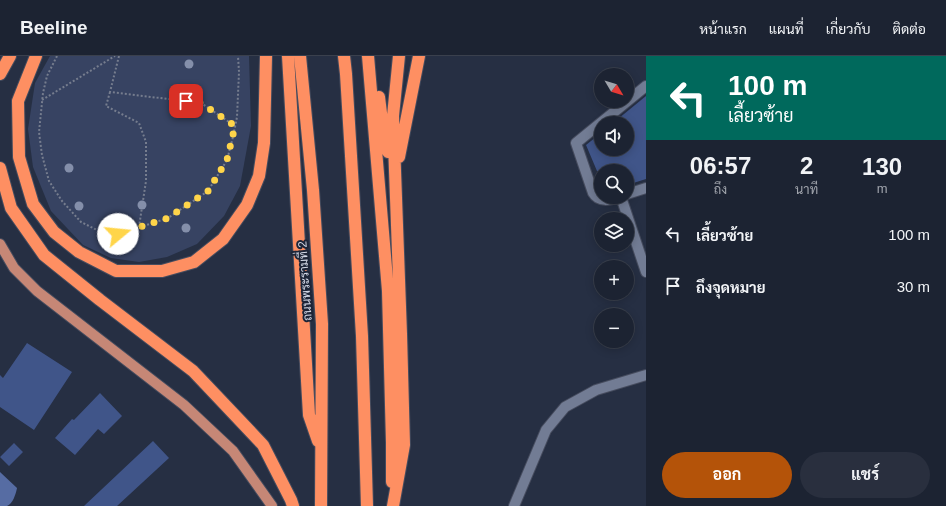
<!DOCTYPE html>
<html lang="th">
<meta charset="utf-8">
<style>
body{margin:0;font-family:Arial,Sarabun,sans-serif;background:#292f3e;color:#f1f3f6;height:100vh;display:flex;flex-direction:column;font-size:15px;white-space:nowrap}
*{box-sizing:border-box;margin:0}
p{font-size:13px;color:#a0a4ac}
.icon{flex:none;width:22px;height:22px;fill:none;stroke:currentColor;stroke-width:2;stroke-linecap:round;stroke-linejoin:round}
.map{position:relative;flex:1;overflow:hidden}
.side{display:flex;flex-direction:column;background:#1c2332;width:300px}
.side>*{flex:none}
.guide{background:#00695c;color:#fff;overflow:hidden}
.needle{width:26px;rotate:128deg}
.tools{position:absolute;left:594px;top:12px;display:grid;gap:8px}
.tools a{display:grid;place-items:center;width:40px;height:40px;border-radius:50%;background:#1c2332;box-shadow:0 2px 10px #0003,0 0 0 1px #3a404d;font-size:20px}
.pin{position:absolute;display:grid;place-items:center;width:34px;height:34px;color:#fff;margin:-17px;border-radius:8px;box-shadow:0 2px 6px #0006}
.me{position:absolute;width:44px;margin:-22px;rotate:73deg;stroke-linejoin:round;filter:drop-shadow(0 0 3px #0008)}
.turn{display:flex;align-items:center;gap:14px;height:84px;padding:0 16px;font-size:18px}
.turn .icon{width:52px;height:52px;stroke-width:2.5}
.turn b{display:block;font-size:28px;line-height:34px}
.eta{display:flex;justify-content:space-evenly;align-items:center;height:68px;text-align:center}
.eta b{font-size:24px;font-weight:700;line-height:28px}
.action{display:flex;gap:8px;margin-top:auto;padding:8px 16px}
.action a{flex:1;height:46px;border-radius:24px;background:#b45309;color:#fff;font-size:16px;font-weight:700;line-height:46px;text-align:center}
.action a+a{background:#292f3e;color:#f1f3f6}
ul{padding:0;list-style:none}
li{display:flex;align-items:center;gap:12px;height:52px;padding:0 16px}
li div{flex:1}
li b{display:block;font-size:15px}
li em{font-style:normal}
header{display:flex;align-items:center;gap:24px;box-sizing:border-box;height:56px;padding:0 20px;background:#1c2332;border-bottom:1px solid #3a404d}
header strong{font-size:19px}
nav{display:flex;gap:22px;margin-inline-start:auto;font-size:14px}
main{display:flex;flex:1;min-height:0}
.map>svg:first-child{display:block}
.green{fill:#374362}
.water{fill:#566ca3}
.building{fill:#405589}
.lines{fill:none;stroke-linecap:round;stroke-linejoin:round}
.minor-casing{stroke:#464c5e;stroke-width:12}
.major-casing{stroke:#464c5e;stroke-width:12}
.highway-casing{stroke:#464c5e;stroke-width:14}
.path{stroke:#767d8e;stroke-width:2;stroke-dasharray:2 2;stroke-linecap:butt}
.minor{stroke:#727c94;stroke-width:10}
.major{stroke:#c68776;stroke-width:10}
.highway{stroke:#fe8f62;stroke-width:12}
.tree{fill:#848faa}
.route{stroke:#ffd54a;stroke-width:7;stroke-dasharray:0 12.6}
.labels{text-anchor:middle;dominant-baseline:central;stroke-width:4;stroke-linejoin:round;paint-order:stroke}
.street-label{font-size:12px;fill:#d3d8e6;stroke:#1d2538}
</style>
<header>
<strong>Beeline</strong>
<nav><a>หน้าแรก</a><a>แผนที่</a><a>เกี่ยวกับ</a><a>ติดต่อ</a></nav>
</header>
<main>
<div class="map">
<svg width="646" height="450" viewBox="0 0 646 450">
<rect width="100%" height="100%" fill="#262f43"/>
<path class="green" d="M50,0H249L251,70L240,130L224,160L197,188L167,201L139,206L111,202L83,189L51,155L33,111L28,73L35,27Z"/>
<path class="water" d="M0,416L17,432C16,437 13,448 7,450C5,450 2,450 0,450Z"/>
<path class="building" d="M646,40V123L627,129V115H597L586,89L601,77V93H627V67H613Z
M27,287L72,316L34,374L0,351V319L3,322Z
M100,337L122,360L104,378L98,373L75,399L55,382L72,363L74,364Z
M153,385L169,402L117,450H84Z
M14,387L23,396L9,410L0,401Z"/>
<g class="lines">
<g class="minor-casing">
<path id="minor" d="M627,138L646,132
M619,141C610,144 599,147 593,137L576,87L646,30
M621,141L646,216
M514,450L546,374L565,351L596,334L646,319"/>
</g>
<g class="major-casing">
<path id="major" d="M0,188L14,212L37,235L184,349L233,395L272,450"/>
</g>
<g class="highway-casing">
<path id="highway" d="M36,0L18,45L19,101L33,148L54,176L79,196L116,215H162L194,206L223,183L247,149L259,120L264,87L266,0
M288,0L309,359L318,385
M300,0L313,134L322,268L321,450
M344,0L346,18L362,280L367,450
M368,0L388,235L392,387V426
M0,18L10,0
M379,41L383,73L388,96
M399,101L419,0
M0,112L11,152L44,199L100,244L193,315L263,389L291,444L293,450
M393,450L404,389L401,278L393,60L399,0"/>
</g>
<path class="path" d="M57,0L47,20L43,37L39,76L42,99L49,125L62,145L81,166L107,179L119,178L168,162L208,135L227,104L233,81L237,61L239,16L238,0
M119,0L110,36L201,47L235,70
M110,36L106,50L139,67L146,86V125L139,171
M42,44L115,0"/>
<use href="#minor" class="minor"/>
<use href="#major" class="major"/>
<use href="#highway" class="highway"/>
</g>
<g class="tree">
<circle cx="189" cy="8" r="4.5"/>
<circle cx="69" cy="112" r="4.5"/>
<circle cx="142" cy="149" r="4.5"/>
<circle cx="79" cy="150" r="4.5"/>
<circle cx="110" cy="169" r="4.5"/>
<circle cx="186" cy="172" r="4.5"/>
</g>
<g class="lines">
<path class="route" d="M118,178L168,162L208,135L227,104L235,70L201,47L186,45"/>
</g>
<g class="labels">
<g class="street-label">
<text transform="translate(305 225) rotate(-94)">ถนนพระรามที่ 2</text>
</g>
</g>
</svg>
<div class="tools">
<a><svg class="needle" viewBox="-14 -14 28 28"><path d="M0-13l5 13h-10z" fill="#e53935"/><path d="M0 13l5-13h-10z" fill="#a0a4ac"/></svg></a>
<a><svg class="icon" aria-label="sound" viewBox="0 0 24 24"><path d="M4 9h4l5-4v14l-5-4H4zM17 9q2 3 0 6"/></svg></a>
<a><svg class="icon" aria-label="search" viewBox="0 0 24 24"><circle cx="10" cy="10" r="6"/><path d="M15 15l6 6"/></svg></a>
<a><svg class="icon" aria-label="layers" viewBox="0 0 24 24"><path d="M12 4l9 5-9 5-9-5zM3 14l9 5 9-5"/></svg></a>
<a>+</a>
<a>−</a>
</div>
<div class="pin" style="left:186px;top:45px;background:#d93025"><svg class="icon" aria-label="arrive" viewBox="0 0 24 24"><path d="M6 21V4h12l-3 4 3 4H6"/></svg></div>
<svg class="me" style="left:118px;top:178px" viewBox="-20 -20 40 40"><circle r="19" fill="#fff"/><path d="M0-13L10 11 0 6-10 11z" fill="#ffd54a"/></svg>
</div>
<section class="side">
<div class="guide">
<div class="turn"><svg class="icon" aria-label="left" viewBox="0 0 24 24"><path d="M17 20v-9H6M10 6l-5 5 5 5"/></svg><div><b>100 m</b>เลี้ยวซ้าย</div></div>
</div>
<div class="eta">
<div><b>06:57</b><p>ถึง</p></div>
<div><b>2</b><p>นาที</p></div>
<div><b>130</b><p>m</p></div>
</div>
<ul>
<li><svg class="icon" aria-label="left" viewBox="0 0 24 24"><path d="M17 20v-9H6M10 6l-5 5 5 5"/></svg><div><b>เลี้ยวซ้าย</b></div><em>100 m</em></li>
<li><svg class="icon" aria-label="arrive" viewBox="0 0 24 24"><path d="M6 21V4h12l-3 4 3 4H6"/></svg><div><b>ถึงจุดหมาย</b></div><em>30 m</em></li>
</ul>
<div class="action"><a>ออก</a><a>แชร์</a></div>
</section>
</main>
